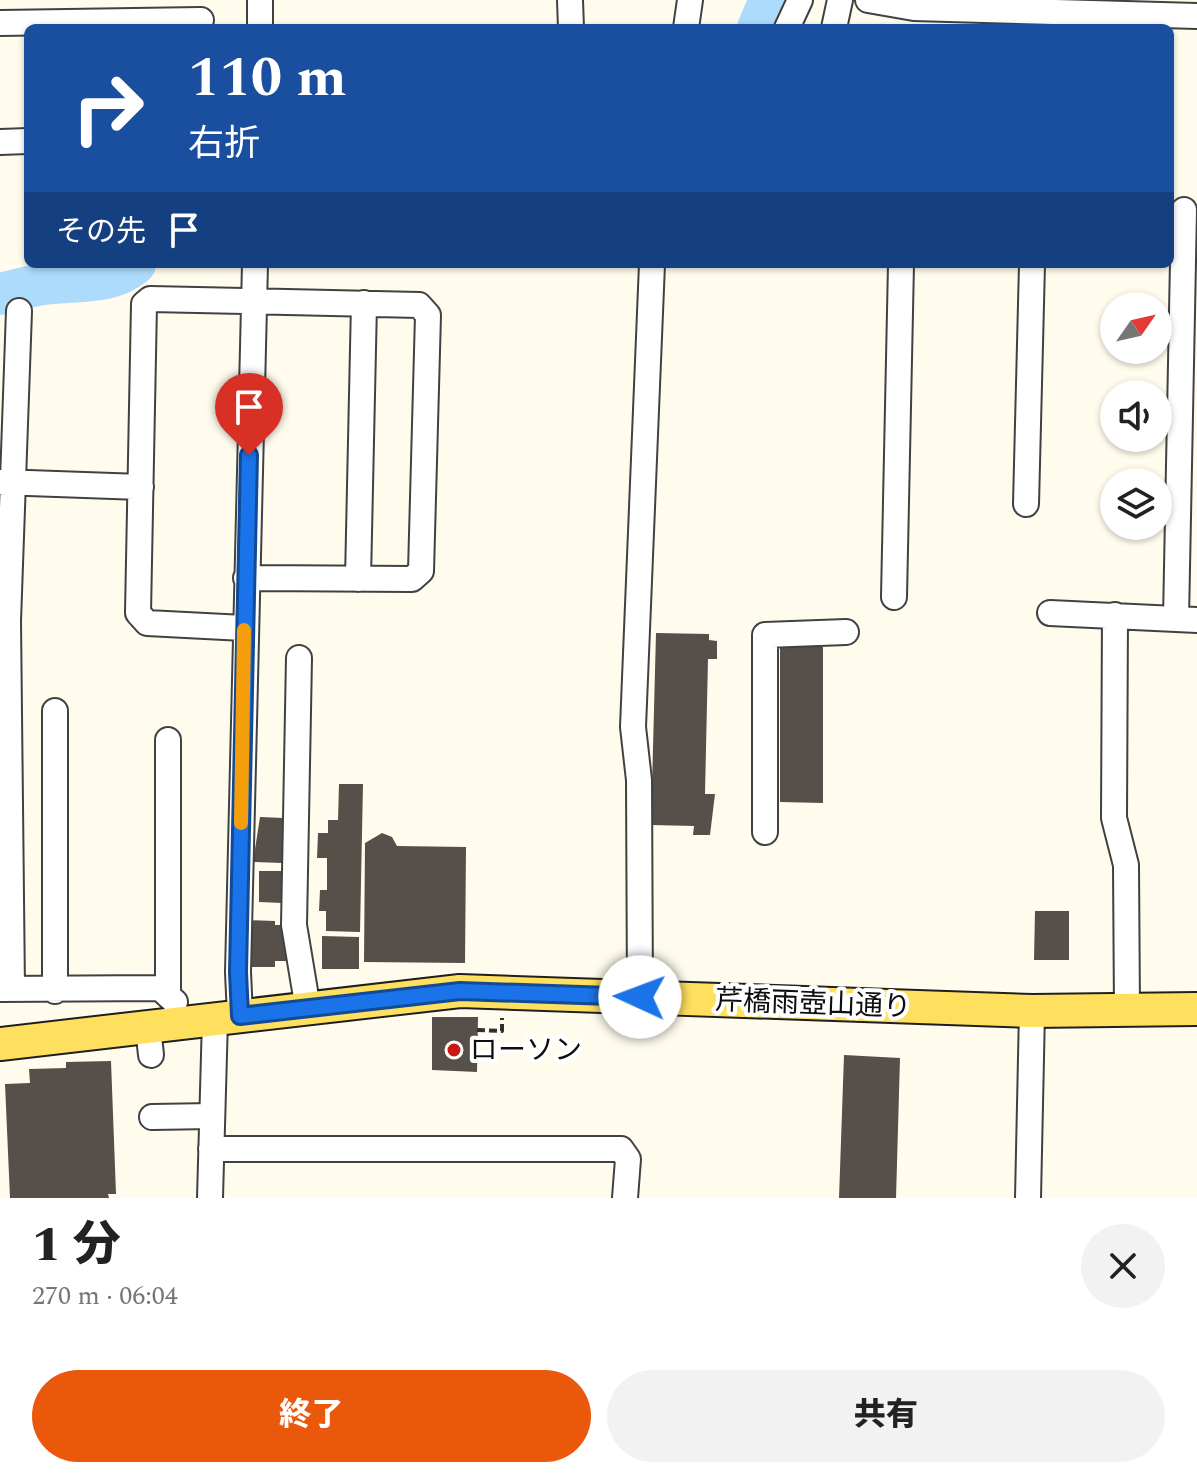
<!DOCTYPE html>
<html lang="ja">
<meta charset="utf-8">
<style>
body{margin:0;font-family:Spectral,"Noto Sans JP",serif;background:#f2f2f2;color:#222;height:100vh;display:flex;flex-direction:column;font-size:30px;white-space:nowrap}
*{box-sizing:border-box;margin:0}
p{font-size:26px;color:#767676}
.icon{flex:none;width:44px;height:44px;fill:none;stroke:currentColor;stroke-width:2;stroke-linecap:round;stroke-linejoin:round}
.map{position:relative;height:1198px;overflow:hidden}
.drawer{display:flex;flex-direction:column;background:#fff;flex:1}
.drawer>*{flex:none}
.guide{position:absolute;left:24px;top:24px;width:1150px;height:244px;border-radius:12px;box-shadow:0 2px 6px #0004;background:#1a4fa0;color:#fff;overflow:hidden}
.needle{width:52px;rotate:56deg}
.controls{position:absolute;left:1100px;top:292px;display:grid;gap:16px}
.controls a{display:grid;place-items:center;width:72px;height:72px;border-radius:50%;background:#fff;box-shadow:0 2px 6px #0004;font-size:40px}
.pin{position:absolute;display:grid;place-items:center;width:68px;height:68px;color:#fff;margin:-82px -34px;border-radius:50% 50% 50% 0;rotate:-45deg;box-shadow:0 0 8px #0007}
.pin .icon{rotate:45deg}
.me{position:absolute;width:88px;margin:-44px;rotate:272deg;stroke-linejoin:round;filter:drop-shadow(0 0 6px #0008)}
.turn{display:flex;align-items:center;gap:28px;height:168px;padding:0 32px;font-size:36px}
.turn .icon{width:104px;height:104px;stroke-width:2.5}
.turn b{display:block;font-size:56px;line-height:68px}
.then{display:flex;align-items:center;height:76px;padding:0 32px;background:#0003;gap:16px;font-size:30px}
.round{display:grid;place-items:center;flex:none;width:84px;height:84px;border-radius:42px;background:#f2f2f2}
.summary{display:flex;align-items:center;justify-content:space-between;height:136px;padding:0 32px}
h1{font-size:48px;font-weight:800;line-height:60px}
.button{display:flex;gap:16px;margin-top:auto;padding:16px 32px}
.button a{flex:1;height:92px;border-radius:48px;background:#ea580c;color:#fff;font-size:32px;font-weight:800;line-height:92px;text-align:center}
.button a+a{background:#f2f2f2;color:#222}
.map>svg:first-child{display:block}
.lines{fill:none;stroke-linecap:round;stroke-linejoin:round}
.river{stroke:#addbfc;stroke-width:42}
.building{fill:#574f49}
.minor-casing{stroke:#414141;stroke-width:28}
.major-casing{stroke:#1f1f1f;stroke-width:36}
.path{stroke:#303030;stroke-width:4;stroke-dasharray:8 4;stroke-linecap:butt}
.minor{stroke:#fff;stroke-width:24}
.major{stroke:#ffe05e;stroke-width:32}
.route-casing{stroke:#114b97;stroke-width:20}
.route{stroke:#1a73e8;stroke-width:14}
.slow{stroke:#f59e0b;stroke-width:14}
.poi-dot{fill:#cc1717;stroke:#fff;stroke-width:3}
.labels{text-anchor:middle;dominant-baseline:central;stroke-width:8;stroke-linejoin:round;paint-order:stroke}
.street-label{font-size:28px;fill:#0e0e0e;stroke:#fff}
.poi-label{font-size:28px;fill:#0e0e0e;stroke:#fff;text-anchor:start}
</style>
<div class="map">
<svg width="1197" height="1198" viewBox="0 0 1197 1198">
<rect width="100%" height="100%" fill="#fffcee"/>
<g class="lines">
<path class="river" d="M758,28L770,0
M0,294C14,291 29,286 44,284C75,279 109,286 135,264"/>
</g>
<path class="building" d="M656,633L709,634V640L717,641V659H708L705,794H715L710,835H693L694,826L651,825Z
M780,647H823V803L780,802Z
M339,784H363L360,932L326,931V911H319L320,890H327V858H317L318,833H328V820H338Z
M260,817L284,818L283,863L253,862Z
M382,833L392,837L397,846L466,847L465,963L364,962L365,843Z
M259,871H283L282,903L259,902Z
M1035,911H1069V960H1034Z
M244,920L275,921V925H286V961H275V967H244Z
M322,936L359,937V969H322Z
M432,1017H478L477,1072L432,1070Z
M844,1055L900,1058L896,1198H839Z
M111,1061L116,1194H108L109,1198H10L5,1084L30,1083L29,1069L66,1068V1062Z"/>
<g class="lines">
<g class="minor-casing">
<path id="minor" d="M260,0V28
M570,0L571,28
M868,0L914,8L1197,16
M0,23L201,20
M686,28L690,0
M787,28L800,0
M834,28L840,0
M0,142L28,141
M0,482L141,487
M1026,504L1032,264
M358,579L364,303
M894,597L901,264
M1050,613L1197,620
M1115,615L1114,818L1126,865L1127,1011
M1176,619L1184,210
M244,628L147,623L138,613L144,304L150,299L419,305L428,315L421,571L412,579L246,578
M299,658L294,925L308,1009
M55,711V991
M765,832V635L846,632
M0,989L160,988L175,1002
M12,989L8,621L19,311
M168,993V740
M640,997L639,780L633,727L652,264
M240,1016L238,972L255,264
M148,1027L151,1055
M152,1117L212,1116
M211,1149H621L628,1159L625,1198
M210,1198L215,1019
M1028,1198L1032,1011"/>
</g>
<g class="major-casing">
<path id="major" d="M0,1044L460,991L1032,1011L1197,1009"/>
</g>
<path class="path" d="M477,1030L502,1031V1018"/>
<use href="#minor" class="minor"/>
<use href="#major" class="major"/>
</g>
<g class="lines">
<g class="route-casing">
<path id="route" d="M249,455L238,972L240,1016L460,991L640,997"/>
</g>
<use href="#route" class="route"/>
<path class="slow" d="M241,823L244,630"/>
</g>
<circle class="poi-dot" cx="454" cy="1050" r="8"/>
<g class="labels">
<g class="street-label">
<text transform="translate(813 1004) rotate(2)">芹橋雨壺山通り</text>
</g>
<g class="poi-label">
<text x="470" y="1050">ローソン</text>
</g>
</g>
</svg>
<div class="controls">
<a><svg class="needle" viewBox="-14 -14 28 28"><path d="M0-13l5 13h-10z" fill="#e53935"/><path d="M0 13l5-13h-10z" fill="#767676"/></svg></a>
<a><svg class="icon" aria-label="sound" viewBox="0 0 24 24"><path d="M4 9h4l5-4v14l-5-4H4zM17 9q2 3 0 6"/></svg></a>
<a><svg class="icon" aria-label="layers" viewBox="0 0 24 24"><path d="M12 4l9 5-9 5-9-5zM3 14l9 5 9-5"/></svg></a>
</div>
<div class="pin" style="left:249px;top:455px;background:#d93025"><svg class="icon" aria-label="arrive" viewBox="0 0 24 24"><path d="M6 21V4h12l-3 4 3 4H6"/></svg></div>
<svg class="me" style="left:640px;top:997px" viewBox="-20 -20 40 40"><circle r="19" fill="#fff"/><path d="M0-13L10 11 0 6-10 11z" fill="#1a73e8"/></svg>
<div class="guide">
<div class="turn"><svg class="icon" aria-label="right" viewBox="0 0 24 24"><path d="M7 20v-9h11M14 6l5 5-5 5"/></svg><div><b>110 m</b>右折</div></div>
<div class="then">その先<svg class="icon" aria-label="arrive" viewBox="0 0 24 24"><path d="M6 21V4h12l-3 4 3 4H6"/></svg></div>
</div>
</div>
<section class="drawer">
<div class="summary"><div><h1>1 分</h1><p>270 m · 06:04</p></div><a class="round"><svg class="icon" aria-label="close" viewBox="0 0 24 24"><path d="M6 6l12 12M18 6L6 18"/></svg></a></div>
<div class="button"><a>終了</a><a>共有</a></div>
</section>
